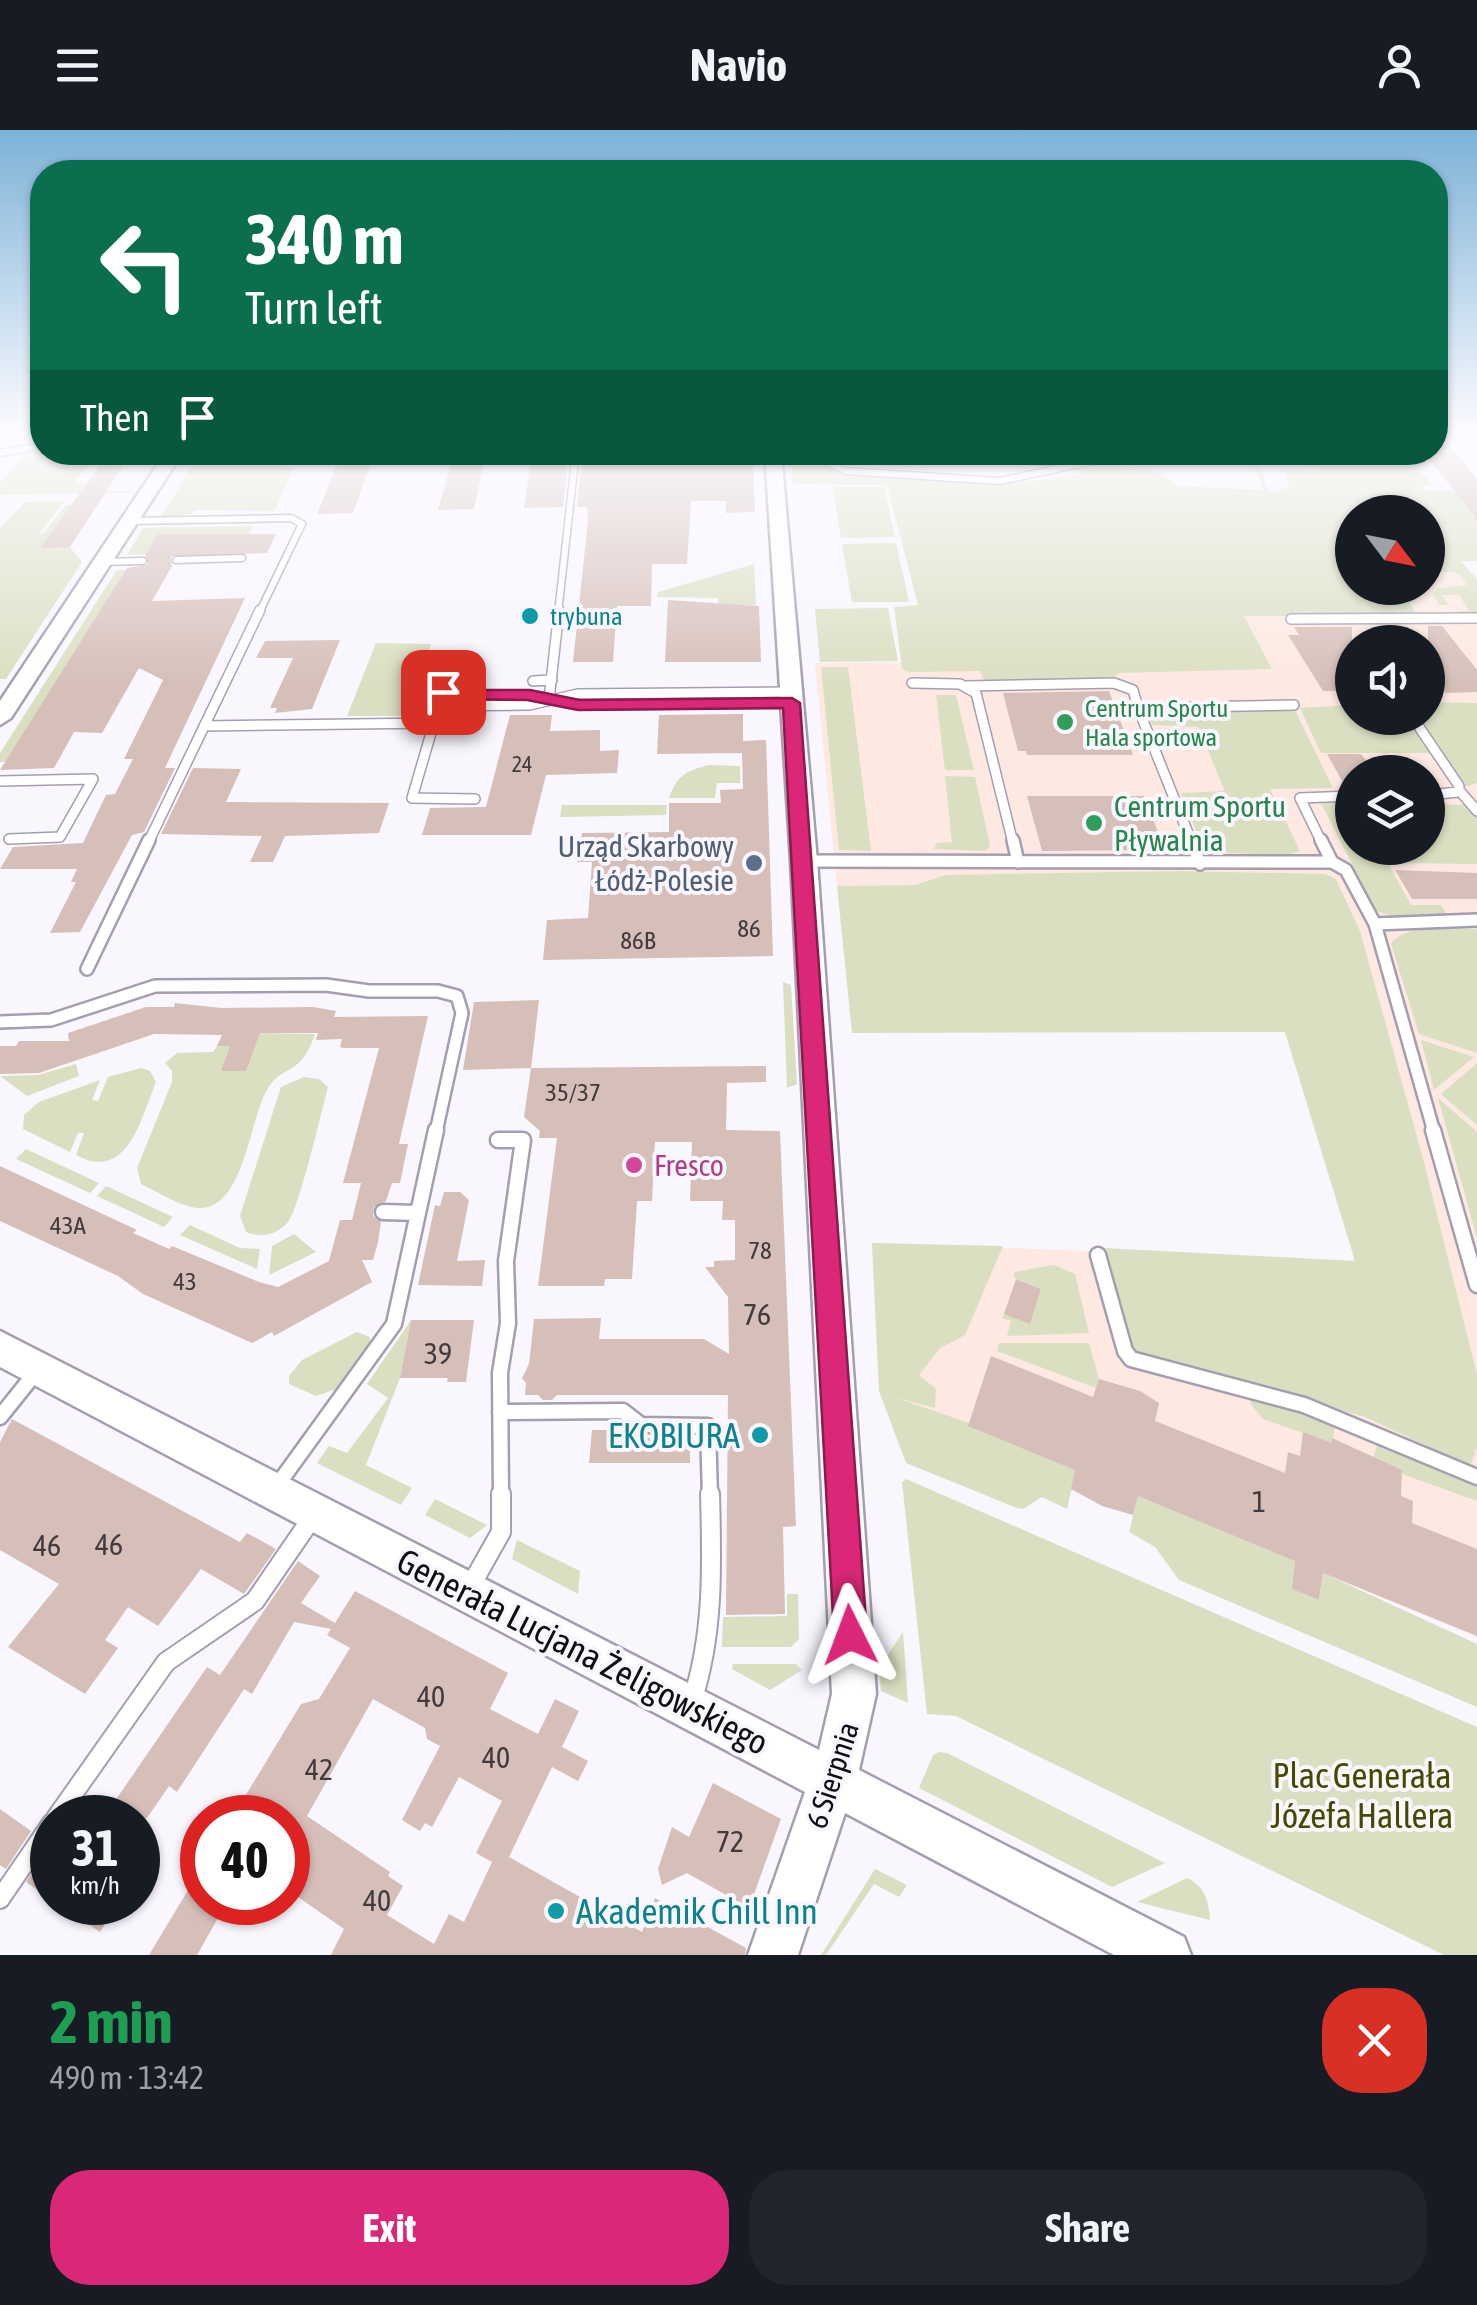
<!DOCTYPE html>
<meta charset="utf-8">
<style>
body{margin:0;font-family:"Asap Condensed",sans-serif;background:#20242c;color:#f1f3f6;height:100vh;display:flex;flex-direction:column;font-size:38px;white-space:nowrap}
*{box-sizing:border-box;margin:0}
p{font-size:32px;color:#9ea1a6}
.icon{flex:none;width:55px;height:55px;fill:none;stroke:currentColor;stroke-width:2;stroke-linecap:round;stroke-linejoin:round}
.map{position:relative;height:1825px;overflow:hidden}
.side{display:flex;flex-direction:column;background:#171b24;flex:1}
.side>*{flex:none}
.hud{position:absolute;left:30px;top:30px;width:1418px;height:305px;border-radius:40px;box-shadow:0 2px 8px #0004;background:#0b6e4f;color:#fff;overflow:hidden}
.needle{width:65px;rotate:122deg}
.controls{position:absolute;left:1335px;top:365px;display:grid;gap:20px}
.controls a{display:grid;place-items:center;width:110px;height:110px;border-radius:50%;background:#171b24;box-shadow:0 2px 8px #0004;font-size:50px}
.speed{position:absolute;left:30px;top:1665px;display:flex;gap:20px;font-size:50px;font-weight:700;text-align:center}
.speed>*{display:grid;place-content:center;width:130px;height:130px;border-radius:50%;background:#171b24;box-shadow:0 2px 8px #0004;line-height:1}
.speed small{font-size:25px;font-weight:400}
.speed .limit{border:15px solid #d22;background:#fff;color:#111}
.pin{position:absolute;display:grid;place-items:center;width:85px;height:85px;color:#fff;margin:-42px;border-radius:20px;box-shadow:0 5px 15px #0006}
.me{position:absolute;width:110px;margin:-55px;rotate:357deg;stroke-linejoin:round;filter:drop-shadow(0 0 8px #0008)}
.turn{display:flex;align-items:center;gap:35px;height:210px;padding:0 50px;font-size:45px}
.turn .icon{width:130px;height:130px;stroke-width:2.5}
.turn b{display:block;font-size:70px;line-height:85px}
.then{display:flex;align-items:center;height:95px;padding:0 50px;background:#0003;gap:20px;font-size:38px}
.round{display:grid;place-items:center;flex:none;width:105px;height:105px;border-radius:40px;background:#20242c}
.head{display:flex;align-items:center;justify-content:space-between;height:170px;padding:0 50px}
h1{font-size:60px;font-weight:700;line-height:75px;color:#1e9e55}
.cta{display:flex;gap:20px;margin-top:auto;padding:20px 50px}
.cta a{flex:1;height:115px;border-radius:40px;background:#db2777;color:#fff;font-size:40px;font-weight:700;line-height:115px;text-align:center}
.cta a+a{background:#20242c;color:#f1f3f6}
header{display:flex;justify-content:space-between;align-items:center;height:130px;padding:0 50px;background:#171b24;font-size:45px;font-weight:700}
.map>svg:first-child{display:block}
.education{fill:#fde9e1;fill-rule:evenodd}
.green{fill:#dbdfc2}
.building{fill:#d6bfb9;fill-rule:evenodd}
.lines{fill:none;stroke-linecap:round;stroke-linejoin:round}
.service-far4-casing{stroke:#a59eb0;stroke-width:9}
.service-far3-casing{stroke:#a59eb0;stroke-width:12}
.service-far2-casing{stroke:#a59eb0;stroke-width:16}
.service-far1-casing{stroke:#a59eb0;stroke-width:19}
.service-casing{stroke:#a59eb0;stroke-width:22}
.minor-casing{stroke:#a59eb0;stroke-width:6}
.tertiary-casing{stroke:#a59eb0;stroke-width:5}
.service-far4{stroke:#fff;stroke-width:6}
.service-far3{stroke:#fff;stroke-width:9}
.service-far2{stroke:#fff;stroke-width:11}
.service-far1{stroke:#fff;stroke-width:14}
.service{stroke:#fff;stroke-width:18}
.minor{fill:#fff;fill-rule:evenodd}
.tertiary{fill:#fff;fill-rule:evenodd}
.route{fill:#db2777;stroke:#8e194d;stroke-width:2.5}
.culture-dot{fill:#0f9aa8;stroke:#f9f6fe;stroke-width:4}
.leisure-dot{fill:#2e9e5b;stroke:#f9f6fe;stroke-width:4}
.service-dot{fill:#5c6f8a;stroke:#f9f6fe;stroke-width:4}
.hotel-dot{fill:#d1479c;stroke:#f9f6fe;stroke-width:4}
.labels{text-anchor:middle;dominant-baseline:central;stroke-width:8;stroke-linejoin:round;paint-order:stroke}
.far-number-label{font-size:22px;fill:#423a3d}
.far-culture-label{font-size:25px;fill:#0d838f;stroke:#f9f6fe;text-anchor:start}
.far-leisure-label{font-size:25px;fill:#27864d;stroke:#f9f6fe;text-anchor:start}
.number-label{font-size:25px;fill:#423a3d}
.leisure-label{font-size:30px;fill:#27864d;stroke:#f9f6fe;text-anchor:start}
.service-label{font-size:30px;fill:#4e5e75;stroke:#f9f6fe;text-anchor:end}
.hotel-label{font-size:30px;fill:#b23c85;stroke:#f9f6fe;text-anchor:start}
.near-number-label{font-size:30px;fill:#423a3d}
.street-label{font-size:30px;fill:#100d14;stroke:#f9f6fe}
.near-culture-label{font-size:35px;fill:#0d838f;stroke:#f9f6fe;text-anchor:end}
.near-street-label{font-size:35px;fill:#100d14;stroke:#f9f6fe}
.near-park-label{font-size:35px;fill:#454a00;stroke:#f9f6fe}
</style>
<header><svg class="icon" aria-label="menu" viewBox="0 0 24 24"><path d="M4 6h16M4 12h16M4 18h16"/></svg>Navio<svg class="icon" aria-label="person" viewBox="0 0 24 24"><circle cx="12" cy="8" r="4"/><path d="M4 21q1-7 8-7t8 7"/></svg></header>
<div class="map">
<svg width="1477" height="1825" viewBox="0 0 1477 1825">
<rect width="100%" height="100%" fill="#f9f6fe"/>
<path class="education" d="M1428,442L1473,443L1477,448V1507L879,1261L872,1113L1355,1131L1285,902H1079L945,745L915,755L837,756L815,533L1266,529L1244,486L1407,458H1428ZM1352,512H1428V588H1352ZM1352,642H1428V718H1352Z"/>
<path class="green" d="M42,318V322L97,323L76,351L90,357L88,362L131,361L129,363L0,365V352L30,320Z
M1150,322L1256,328L1269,361L1280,362V359L1289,358L1283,340L1320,342L1316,331L1414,334L1433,356H1421L1423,360L1454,361L1477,390V431H1461L1477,450V486L1462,485L1458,481H1469L1459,465H1442L1448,475H1440L1433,464L1439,458L1467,455L1458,443L1428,441V382H1352V458H1407L1415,472L1410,473L1417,486H1244L1272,539L1119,543L1110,550H984L980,541L909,542L902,539L894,477L918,475L887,355L793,354L791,327L805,328L850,344L1005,354L1083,345L1076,339C1099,338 1165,334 1176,356L1263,360L1252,329L1163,323L1126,330Z
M200,323H218L215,328H226L224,335L295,337L274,381L195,380L191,384L161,387Z
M833,357H884L895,407L841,408Z
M64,371L39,404H43L66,375H72L41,417H70L82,432L6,549H0V398L25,372Z
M253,396L249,404H158L146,424L127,425L143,398Z
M896,413L909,472H852L842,414Z
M754,434L756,475H718V468L657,467L658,462Z
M117,440H126L6,632H0V623Z
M888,478L898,531L820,532L815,479Z
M376,513L431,514L408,586H347Z
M821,537H848L871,721L839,720Z
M936,565H956L974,640H945Z
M1428,572L1477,573V653L1465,657L1441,623H1321L1300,578L1352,575V588H1428Z
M1294,578L1333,658L1270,659L1300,721L1288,725L1211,722L1201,713L1181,663L1225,661L1198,597L1152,595L1151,590L1164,581Z
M709,635L740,636V653H717L715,668H669C677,645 686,641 709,635Z
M945,646L975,647L990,716L986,721L934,719L937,713L952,712Z
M1320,671H1352V718H1428V674L1468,675L1477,688V734L1388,733L1411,775H1441L1448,786L1400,789L1376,781Z
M562,675H667L666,685L560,687Z
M1179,741L1325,744L1336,749L1360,801L1424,1032L1477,1244V1318L1470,1336L1365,1287L1133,1221L1104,1118L1355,1131L1285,902L852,903L837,756L915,755L945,745Z
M1477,799V923L1419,904L1391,814C1404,792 1454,800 1477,799Z
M783,852L791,855L797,954L787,958Z
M258,903L315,904C300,949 283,932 267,960C249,990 244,1082 197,1078C179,1076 158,1062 141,1054L137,1038L172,952V941L165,933L177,923L213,922L217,916H253Z
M1421,910L1474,927L1434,960Z
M1477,933V995L1441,964Z
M76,934L79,946L27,966L0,946L38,945Z
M141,938L150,941L156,952C141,988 128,1053 76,1025L84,1003H78L70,1022L23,999L24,985L39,972L100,950L92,970L98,971L108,947Z
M304,947L319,949L328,957C321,982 300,1076 288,1092C277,1105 261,1108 246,1102L240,1086L281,957Z
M1438,968L1477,1002V1108Z
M26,1019L99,1053L90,1063L16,1029Z
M106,1056L173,1087L164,1097L97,1066Z
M190,1095L240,1118L260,1119L257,1139L180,1105Z
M294,1104L316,1122L269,1145L272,1116Z
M872,1113L1003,1116L965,1205L940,1218L919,1245L936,1259L935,1278L897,1268L1078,1331L1067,1379L1042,1367L1023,1379L1017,1378L906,1333L879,1261Z
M1054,1135L1075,1144L1089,1203L1007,1206L1011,1191L1002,1188L1004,1184L1030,1193L1041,1159L1013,1147L1015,1142Z
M411,1190L400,1248L366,1335L412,1358L401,1375L317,1333L329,1316L347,1323L388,1268L367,1254Z
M357,1202L370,1207V1216L339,1258L316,1266L289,1254V1246L302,1230Z
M999,1213H1089L1099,1249L1096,1258L997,1221Z
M1253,1267L1335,1295L1332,1313L1263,1289L1250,1273Z
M1378,1311L1477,1355V1371L1402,1344V1340L1373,1329Z
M906,1349L1477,1597V1825H1444L956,1586L927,1584L902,1352Z
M1140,1357L1161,1375L1295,1431L1293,1459L1319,1470L1323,1443L1477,1514V1577L1179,1450L1155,1417L1129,1402Z
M435,1369L487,1395L470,1408L425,1385Z
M517,1410L580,1441L578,1464L512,1429Z
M787,1464H798L799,1509L791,1517H722L723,1487L787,1486Z
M903,1502L908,1573L881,1561L879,1538Z
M733,1534H796L802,1540L770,1560L732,1539Z
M939,1622L947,1623L1165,1733L1112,1757L919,1658L933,1625Z
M875,1739L907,1755L899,1767L874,1754L826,1825H821Z
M1187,1748C1205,1756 1209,1771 1210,1790L1137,1772Z"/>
<path class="building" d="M1436,299L1477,349V390L1424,322H1435Z
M132,322L70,417L40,418L109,323Z
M342,322H375L353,383L317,384Z
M454,322H486L474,379L438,380Z
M532,322H569L563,377L524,378Z
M583,322H626L624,333L753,332L755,382L726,383V371H691L687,434H652L651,476H617L613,532H573L588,390L587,377H577Z
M158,404H276L267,423L171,426L172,436L152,471L245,468L165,638H175L144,702L132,705L80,802L50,803L76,752H71L77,739H0L13,717L83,713L106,665L115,664L133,629H124L163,550L139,538L102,603L74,602L54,638L0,640L127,438L148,435L145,425Z
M668,470L759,476L761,532H665Z
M1428,496H1442L1477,540V562L1446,563L1428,538Z
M1294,497H1352V561H1323L1288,505H1299Z
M340,510L312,579L275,583L277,578H270L293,528H256L265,511Z
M1109,561L1133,625H1027L1026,621H1018L1003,563Z
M743,584V611L766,610L773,826L543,830L547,790L588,788L592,732H577L582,703L669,702V673H721L720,660L743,659L742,623L657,624L659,585Z
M510,585H552L550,601L600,600V621L619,620L617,643L546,645L531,705H422L430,678L486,677Z
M1327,624H1361L1375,642H1352V658H1346Z
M193,638L241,639L226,672L389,673L379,703L285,706L273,732H250L262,706L161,704Z
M1027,666H1144L1165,720L1042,721Z
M1395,740L1477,743V769H1412Z
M539,870L531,938L463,940L474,872Z
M175,873L221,878L313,877L336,881L334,887L428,886L399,1014H408L400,1053H392L386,1071L374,1077L373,1086L381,1092L378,1112L373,1130H362L372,1152L274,1206L272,1202L252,1213L143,1164L118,1146L0,1091V1036L137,1100L133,1103L169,1119L172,1116L259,1152L278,1157L329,1131L340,1090H352L361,1053H343L379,918H343L340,917L342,909L316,910L318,903H260L246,941H221L230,916H217L222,905L154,904L39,943L0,944V916H16L19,911H69L68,903L146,877H174Z
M766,936V952L727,953L726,1000L780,1001L796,1396L783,1397L785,1484L726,1485L728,1265H557L552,1270H543L538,1265H525L526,1253L522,1248L529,1234L534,1189L601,1188L599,1209H704L729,1224L728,1167L705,1137H714V1131L735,1130V1090H722L723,1071H690L692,1012H655L652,1071H637L632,1149H605L604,1156H538L557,1008H539L540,1001L524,987L531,938Z
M444,1062H460L469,1070L457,1131L485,1130L482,1156L418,1155L435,1075L440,1076Z
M1016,1149L1041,1159L1030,1194L1004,1184Z
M411,1190H474L466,1252H447L448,1248H400Z
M991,1226L1093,1267L1099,1249L1140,1261L1159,1273L1155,1291L1285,1343L1288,1322L1300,1326L1303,1302L1332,1313V1308L1402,1340L1401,1366L1413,1371L1412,1393L1477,1419V1506L1323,1443L1319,1470L1292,1459L1295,1431L1138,1366L1133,1385L1102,1376L1071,1359L1075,1340L968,1296Z
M12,1289L240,1412L247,1403L276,1419L244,1464L201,1439L158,1496L128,1477L105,1510L118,1518L85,1564L8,1517L59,1454L0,1420V1312Z
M592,1300H627L625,1308H690V1333H589Z
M298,1431L320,1446L301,1473L335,1493L355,1461L508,1543L490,1579L538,1604L555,1569L579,1581L562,1617L588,1631L578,1651L552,1637L509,1727L642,1802L655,1768L746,1818L745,1825H331L344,1799L288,1760V1688H232L301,1574L319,1569L350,1518L327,1505L331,1499L294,1492L252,1564L244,1559L177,1662L169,1656L147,1688H119L108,1681L207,1537L220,1545ZM373,1569L425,1598L427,1609L440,1616L402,1690L420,1701L425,1693L432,1697L459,1647L502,1671L476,1723L492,1732L464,1792L449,1784L434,1814L387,1785L403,1756L388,1746L390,1742L307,1686Z
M713,1653L781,1689L749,1778L687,1743L662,1755L658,1739L672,1697L689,1707Z
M0,1679L31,1701L6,1739L0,1735Z
M52,1715V1770L26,1752Z
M202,1737V1772H227L197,1825H149Z
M56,1772H119L100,1802Z"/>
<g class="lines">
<g class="service-far4-casing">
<path id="service-far4" d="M882,322L1067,333
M1229,322L1417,330
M0,323L42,316
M808,324L846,341L1000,351L1135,322
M773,325L813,323
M130,391L291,388L302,394L259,483
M176,430L242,428
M103,432L143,431
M558,483L576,322"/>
</g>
<g class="service-far3-casing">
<path id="service-far3" d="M1291,489L1477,488
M533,551L552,550
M912,553L960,554L976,563L1013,713
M967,556L1114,553L1133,560L1138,578
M443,562L412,668L475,669
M442,566L530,565L539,570
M549,570L559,480
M565,570L578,575L792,573
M439,576L529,575L578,564L791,562
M1413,588L1459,656L1458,662L1428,665
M204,596L434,593
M0,651L93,649L60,707L9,709
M1459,660L1477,681
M148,713L260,480
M1192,713L1138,578L1294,575
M1322,713L1300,668L1352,666"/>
</g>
<g class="service-far2-casing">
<path id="service-far2" d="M1013,710L1018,732
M1191,710L1200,734
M1321,710L1332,732L1346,740L1375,794L1434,1002
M804,731L1332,732
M1375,794L1477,790
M87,839L149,710
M0,892L51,890L155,856L326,855L369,861H438L457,866L462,883L436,1002"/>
</g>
<g class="service-far1-casing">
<path id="service-far1" d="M1433,1000L1477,1155
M498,1010H523L506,1131L508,1193L500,1243L501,1367
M383,1082L418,1083
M1098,1125L1125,1221L1131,1229L1304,1275L1477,1347
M500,1282L623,1281L641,1295L708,1296L710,1367
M0,1287L36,1242
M276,1357L394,1194L436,1000"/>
</g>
<g class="service-casing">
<path id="service" d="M470,1457L501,1402V1364
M692,1571C714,1504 712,1434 710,1364
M56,1688L166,1532L255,1471L314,1385
M0,1769L52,1693"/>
</g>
<g class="minor-casing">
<path id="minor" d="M1405,322H1418L1423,330L1413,333Z"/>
</g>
<g class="tertiary-casing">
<path id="tertiary" d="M166,322H183L11,588L0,595V571Z
M765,322H781L817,731L876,1564L859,1640L1184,1807L1191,1825H1114L845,1683L798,1825H748L805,1662L0,1237V1201L819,1620L832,1564L791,731Z"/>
</g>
<use href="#service-far4" class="service-far4"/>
<use href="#service-far3" class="service-far3"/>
<use href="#service-far2" class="service-far2"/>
<use href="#service-far1" class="service-far1"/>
<use href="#service" class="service"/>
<use href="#minor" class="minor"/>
<use href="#tertiary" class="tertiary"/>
</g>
<linearGradient id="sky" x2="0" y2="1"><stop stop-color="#7db2d8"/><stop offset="0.54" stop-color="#fcfbff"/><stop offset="1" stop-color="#fcfbff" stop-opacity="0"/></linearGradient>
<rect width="1477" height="555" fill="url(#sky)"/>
<path class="route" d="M443,557L450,560H530L580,570L792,568L800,573L867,1505L862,1517L850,1522L839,1517L834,1505L783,578L578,580L527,570L436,569L435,562Z"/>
<g class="culture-dot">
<circle cx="530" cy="486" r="10"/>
<circle cx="760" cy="1305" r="10"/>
<circle cx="556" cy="1781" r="10"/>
</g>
<g class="leisure-dot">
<circle cx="1065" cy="592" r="10"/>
<circle cx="1094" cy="693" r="10"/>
</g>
<circle class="service-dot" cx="754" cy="733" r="10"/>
<circle class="hotel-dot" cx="634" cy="1035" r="10"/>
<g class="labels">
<g class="far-number-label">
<text x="522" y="634">24</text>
</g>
<g class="far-culture-label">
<text x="550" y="486">trybuna</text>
</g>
<g class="far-leisure-label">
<text x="1085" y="578">Centrum Sportu<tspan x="1085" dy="29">Hala sportowa</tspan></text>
</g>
<g class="number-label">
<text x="749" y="798">86</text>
<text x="638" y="810">86B</text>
<text x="573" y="962">35/37</text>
<text x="68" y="1095">43A</text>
<text x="760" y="1120">78</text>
<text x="185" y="1151">43</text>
</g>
<g class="leisure-label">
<text x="1114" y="676">Centrum Sportu<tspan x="1114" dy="34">Pływalnia</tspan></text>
</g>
<g class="service-label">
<text x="734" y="716">Urząd Skarbowy<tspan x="734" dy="34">Łódż-Polesie</tspan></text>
</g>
<g class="hotel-label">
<text x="654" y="1035">Fresco</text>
</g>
<g class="near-number-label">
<text x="757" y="1184">76</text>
<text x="438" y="1223">39</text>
<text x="1259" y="1371">1</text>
<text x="109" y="1414">46</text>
<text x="47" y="1415">46</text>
<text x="431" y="1566">40</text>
<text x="496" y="1627">40</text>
<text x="319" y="1639">42</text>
<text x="730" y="1711">72</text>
<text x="377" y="1770">40</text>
</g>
<g class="street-label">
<text transform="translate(832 1645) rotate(-72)">6 Sierpnia</text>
</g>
<g class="near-culture-label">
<text x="740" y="1305">EKOBIURA</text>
<text x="576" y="1781" text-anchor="start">Akademik Chill Inn</text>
</g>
<g class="near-street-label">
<text transform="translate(583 1521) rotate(27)">Generała Lucjana Żeligowskiego</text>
</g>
<g class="near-park-label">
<text x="1362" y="1645">Plac Generała<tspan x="1362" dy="40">Józefa Hallera</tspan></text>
</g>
</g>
</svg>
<div class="controls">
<a><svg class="needle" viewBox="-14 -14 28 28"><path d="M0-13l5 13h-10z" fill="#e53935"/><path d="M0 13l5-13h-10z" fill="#9ea1a6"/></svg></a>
<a><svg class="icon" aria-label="sound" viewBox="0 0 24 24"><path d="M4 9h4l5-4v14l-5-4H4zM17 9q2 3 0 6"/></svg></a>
<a><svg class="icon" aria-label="layers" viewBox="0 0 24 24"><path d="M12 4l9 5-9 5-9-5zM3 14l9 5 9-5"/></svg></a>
</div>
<div class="speed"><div>31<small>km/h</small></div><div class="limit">40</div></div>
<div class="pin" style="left:443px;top:562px;background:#d93025"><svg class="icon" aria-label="arrive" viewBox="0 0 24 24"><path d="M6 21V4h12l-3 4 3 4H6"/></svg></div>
<svg class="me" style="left:850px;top:1505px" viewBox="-20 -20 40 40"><path d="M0-17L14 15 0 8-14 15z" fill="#db2777" stroke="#fff" stroke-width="4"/></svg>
<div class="hud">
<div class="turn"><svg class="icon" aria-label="left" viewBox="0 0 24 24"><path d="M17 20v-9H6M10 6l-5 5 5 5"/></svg><div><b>340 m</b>Turn left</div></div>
<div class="then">Then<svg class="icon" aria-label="arrive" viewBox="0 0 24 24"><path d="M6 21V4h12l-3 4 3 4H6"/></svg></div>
</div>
</div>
<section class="side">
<div class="head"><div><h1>2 min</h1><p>490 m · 13:42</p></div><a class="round" style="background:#d93025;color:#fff"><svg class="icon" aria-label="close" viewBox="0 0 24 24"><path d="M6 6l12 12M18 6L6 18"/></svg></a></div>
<div class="cta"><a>Exit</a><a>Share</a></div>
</section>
